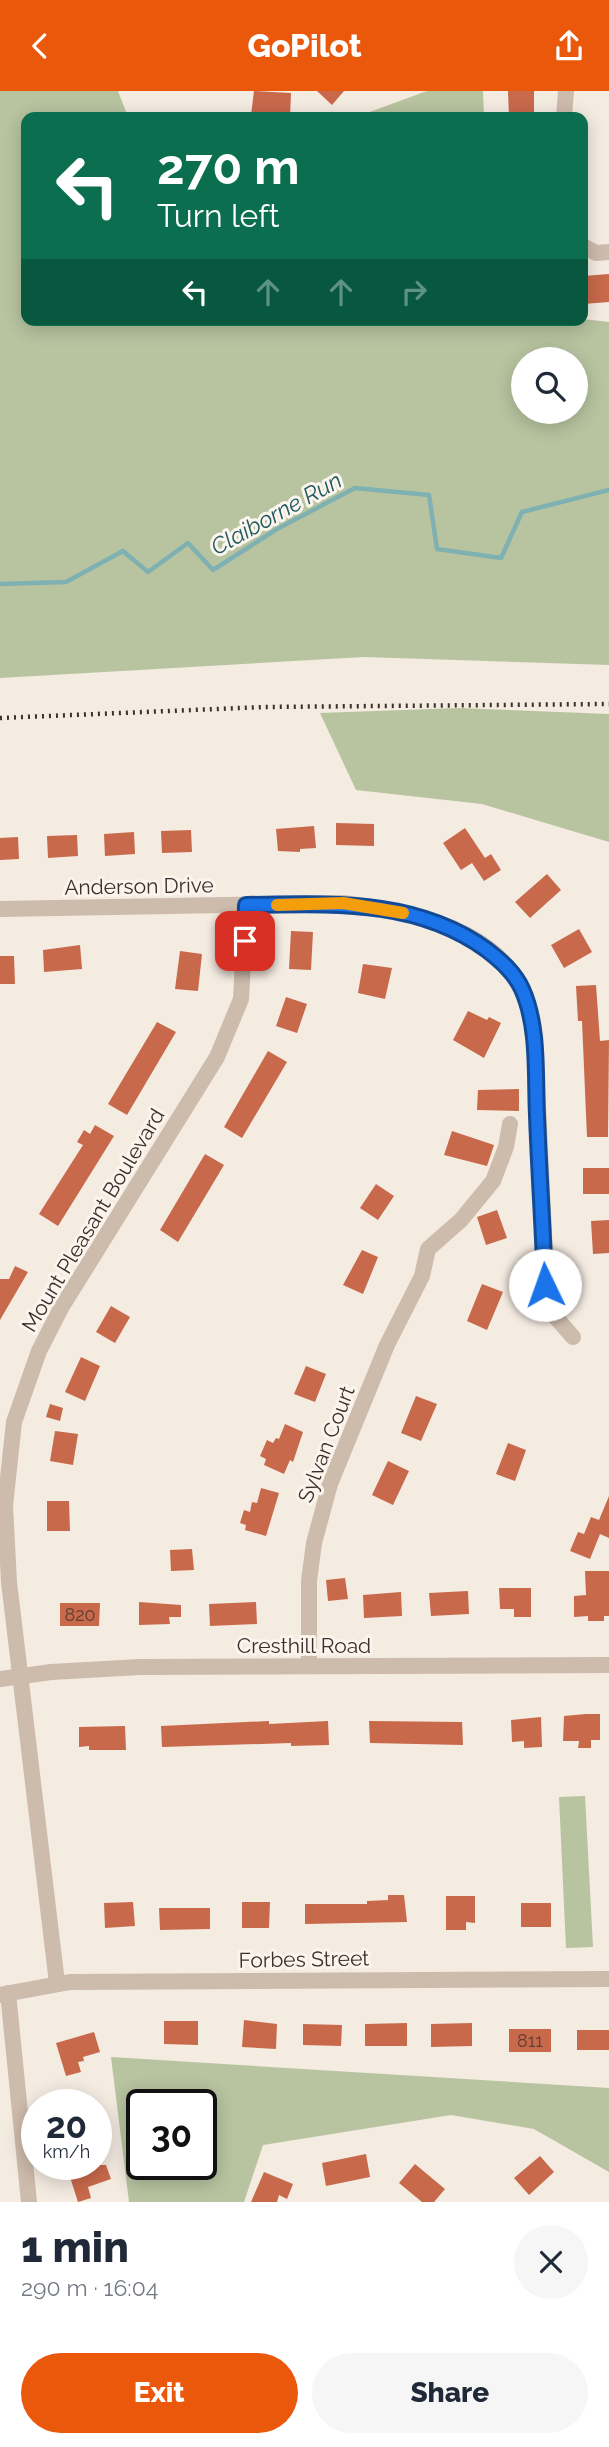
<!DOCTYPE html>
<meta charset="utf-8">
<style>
body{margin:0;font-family:Raleway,sans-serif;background:#f6f6f7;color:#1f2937;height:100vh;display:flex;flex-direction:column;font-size:26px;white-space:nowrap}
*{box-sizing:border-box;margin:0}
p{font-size:23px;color:#747a83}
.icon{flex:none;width:38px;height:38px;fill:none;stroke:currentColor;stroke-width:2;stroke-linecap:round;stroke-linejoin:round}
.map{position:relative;height:2111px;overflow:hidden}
.sheet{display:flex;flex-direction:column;background:#fff;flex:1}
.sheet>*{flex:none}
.guide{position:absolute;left:21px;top:21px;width:567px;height:214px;border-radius:14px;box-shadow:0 4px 18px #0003;background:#0b6e4f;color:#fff;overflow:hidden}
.controls{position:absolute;left:511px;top:256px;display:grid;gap:14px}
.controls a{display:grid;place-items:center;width:77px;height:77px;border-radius:50%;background:#fff;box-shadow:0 4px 18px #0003;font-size:35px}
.speed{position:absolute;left:21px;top:1998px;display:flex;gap:14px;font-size:35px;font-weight:700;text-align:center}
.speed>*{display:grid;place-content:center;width:91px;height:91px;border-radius:50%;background:#fff;box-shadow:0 4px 18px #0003;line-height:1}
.speed small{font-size:18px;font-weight:400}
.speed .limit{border:4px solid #111;border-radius:10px;background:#fff;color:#111}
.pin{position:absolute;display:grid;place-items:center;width:60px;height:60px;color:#fff;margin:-30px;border-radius:14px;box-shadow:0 4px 10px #0006}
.me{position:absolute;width:77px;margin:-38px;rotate:357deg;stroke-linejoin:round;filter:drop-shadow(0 0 5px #0008)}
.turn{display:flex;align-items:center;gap:24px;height:147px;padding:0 21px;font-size:32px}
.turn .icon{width:91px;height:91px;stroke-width:2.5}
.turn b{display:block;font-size:49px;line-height:60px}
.lanes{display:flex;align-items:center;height:66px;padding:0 21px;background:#0003;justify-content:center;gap:35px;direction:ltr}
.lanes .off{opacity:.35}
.round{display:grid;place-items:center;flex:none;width:74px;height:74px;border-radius:37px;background:#f6f6f7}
.headline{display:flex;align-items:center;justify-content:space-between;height:119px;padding:0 21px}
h1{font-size:42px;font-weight:800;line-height:52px}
.cta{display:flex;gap:14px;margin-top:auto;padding:14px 21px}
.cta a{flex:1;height:80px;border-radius:42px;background:#ea580c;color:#fff;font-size:28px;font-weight:800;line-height:80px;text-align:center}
.cta a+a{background:#f6f6f7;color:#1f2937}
header{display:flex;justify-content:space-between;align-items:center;height:91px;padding:0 21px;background:#ea580c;color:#fff;font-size:32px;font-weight:800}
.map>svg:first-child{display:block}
.green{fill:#b8c4a0;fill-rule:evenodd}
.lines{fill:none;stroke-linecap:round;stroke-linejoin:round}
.stream{stroke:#7fb0b2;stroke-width:4.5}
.building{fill:#c8694b}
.minor{stroke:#cdbbac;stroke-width:16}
.rail{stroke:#3b302b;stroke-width:4.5;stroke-dasharray:2 5;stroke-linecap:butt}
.route-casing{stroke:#114b97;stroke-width:18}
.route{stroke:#1a73e8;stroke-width:12}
.slow{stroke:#f59e0b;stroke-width:12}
.labels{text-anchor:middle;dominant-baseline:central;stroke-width:6;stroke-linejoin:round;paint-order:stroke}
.number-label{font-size:18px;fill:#5e3e33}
.street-label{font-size:21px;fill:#3b302b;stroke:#fbf5ee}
.water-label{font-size:23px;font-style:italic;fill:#1f5a5e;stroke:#fbf5ee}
</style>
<header><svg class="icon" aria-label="back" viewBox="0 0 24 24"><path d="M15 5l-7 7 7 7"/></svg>GoPilot<svg class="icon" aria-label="share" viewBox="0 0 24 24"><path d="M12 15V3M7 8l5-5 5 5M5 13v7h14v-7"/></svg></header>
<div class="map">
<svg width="609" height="2111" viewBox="0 0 609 2111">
<rect width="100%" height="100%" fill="#f4ebe1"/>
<path class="green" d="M0,0H118L128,26H26V229L583,228L609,231V574L364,566L0,587ZM523,268H576V320H523Z
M427,0H483L484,26H356Z
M458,617L609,623V751L482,713L356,699L320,622Z
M585,1705L593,1856L566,1857L559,1706Z
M111,1966L609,1997V2081L534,2038L451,2024L263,2054L244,2111H129ZM201,2014V2074H142V2014Z"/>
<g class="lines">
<path class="stream" d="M0,493L66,491L123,460L148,481L188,452L213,479L277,438L355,397L429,404L437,458L501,467L522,421L609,399"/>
</g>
<path class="building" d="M254,0L291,2L290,26L251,24Z
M317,0H344L332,14Z
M508,0H534V26H509Z
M609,183V211L583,213V185Z
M336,732L374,733V755L336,754Z
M314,735L316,757L300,758V761L278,760L276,738Z
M465,737L485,767L491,763L501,779L484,790L472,772L461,779L443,752Z
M191,739L192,761L162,762L161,740Z
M134,741L135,763L105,765L104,743Z
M77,744L78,765L48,767L47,745Z
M18,746L19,768L0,769V747Z
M547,783L561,799L530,827L515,811Z
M579,838L592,861L564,877L551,854Z
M291,840L313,841L311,879L289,878Z
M80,854L82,878L44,881L43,859Z
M180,860L202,863L198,900L175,898Z
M0,865H14L15,893H0Z
M363,873L392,877L385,908L358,902Z
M596,894L600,950L609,949L608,1046H587L582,930H578L576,895Z
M286,906L307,913L297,942L276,935Z
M468,920L487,929L489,926L501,932L484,967L453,949Z
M157,931L176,941L127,1024L108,1013Z
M268,960L287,971L242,1047L224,1036Z
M519,998V1020L477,1019L478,999Z
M95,1034L114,1045L58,1135L39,1123L83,1054L77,1051L84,1039L90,1043Z
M452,1040L494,1054L487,1075L444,1064Z
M205,1063L224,1074L178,1151L160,1139Z
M583,1077H609V1103H583Z
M376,1093L394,1105L378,1129L360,1117Z
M497,1119L507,1147L486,1154L477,1126Z
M609,1129V1162L593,1163L591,1130Z
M362,1159L378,1166L363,1203L343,1194Z
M15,1175L28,1181L0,1229V1188H9Z
M482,1193L503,1201L487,1239L467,1230Z
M111,1215L130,1226L115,1252L96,1241Z
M81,1266L100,1275L85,1310L65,1301Z
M306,1275L326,1283L315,1311L294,1303Z
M416,1305L437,1313L421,1350L401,1342Z
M50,1313L63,1317L60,1330L46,1326Z
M285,1333L303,1341L293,1371L290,1369L284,1383L264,1374L266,1368L260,1365L267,1349L273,1352L276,1347L279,1348Z
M55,1340L78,1343L73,1374L50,1370Z
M508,1352L526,1359L515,1390L496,1383Z
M388,1370L409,1380L393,1414L372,1404Z
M261,1397L279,1402L266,1445L245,1439L246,1434L240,1432L244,1419L250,1421L252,1411L257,1412Z
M609,1405V1447L600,1443L590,1468L570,1460L578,1441L584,1443L591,1426L599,1429Z
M47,1410H69L70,1440H47Z
M192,1458L194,1479L171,1480L170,1459Z
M585,1480H609V1525H604V1530H588V1525L574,1526V1505L586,1504Z
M345,1487L348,1508L328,1510L326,1489Z
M499,1497H531V1526H514V1518H500Z
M468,1500L469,1523L431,1525L429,1502Z
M401,1501L402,1525L364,1527L363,1504Z
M139,1511L181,1514V1526H169L170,1533L139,1534Z
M256,1511L257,1533L210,1535L209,1513Z
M60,1512H100L99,1535H60Z
M586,1623H600V1649H591V1657H578L579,1650H563L564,1625Z
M541,1626L542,1656L524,1657V1650L512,1651L511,1629Z
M269,1630V1633L328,1630L329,1654L291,1655V1652L162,1656L161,1635Z
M369,1630L462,1631L463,1654L370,1652Z
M125,1635L126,1659H89V1655L79,1656V1636Z
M388,1804H404L407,1831L305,1833V1813H367V1810L388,1809Z
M446,1805H475V1832L466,1831V1839H446Z
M133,1811L135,1835L105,1837L104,1812Z
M242,1811H270L269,1837H242Z
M521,1812H551V1836H521Z
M159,1817H210V1838L160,1839Z
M244,1929L277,1933L276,1958L242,1956Z
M164,1930H198V1954L164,1953Z
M407,1932V1955H365V1933Z
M472,1932V1955L431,1956V1933Z
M303,1933L342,1934L341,1955L303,1954Z
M509,1938H551V1961H509Z
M577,1939H609V1959H577Z
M94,1941L100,1961L83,1966L84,1970L78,1971L81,1981L66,1985L56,1952Z
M366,2063L370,2086L326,2095L322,2072Z
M540,2065L554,2081L529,2104L514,2087Z
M415,2073L445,2098L434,2111H422L399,2092Z
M85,2074H106L111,2088L88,2096L91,2107L78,2111L69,2083Z
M264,2081L293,2093L287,2108L279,2104L277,2111H251Z"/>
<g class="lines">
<path class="minor" d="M564,26L566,0
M583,155L596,162L609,161
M0,818L343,812C405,820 490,834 521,896C530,913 532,934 535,953L547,1207L551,1221L573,1246
M309,1575V1490L314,1452L330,1393L387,1254L422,1185L428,1158L461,1129L493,1090L506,1056L510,1033
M0,1588L51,1581L140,1576L609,1574
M57,1892L9,1491L5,1415L14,1331L39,1260L61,1217L217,966L241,908L246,814
M8,1902L29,2111
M0,1904L70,1891L609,1888"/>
<path class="rail" d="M0,627L264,616L609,613"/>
</g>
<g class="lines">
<g class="route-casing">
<path id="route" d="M245,850L246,814C330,813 416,807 487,859C501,870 514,881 522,898C539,936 535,982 537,1024C539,1080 543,1137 545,1194"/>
</g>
<use href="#route" class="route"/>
<path class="slow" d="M277,814L343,812L403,822"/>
</g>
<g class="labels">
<g class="number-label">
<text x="80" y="1523">820</text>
<text x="530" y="1949">811</text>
</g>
<g class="street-label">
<text transform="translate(139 795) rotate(-1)">Anderson Drive</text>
<text transform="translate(93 1129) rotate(-59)">Mount Pleasant Boulevard</text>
<text transform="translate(326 1353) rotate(-69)">Sylvan Court</text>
<text x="304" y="1554">Cresthill Road</text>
<text transform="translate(304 1868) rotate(-1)">Forbes Street</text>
</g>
<g class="water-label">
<text transform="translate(276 422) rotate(-29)">Claiborne Run</text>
</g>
</g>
</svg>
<div class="controls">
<a><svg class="icon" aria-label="search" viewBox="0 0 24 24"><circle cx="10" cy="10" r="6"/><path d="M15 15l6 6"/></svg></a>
</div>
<div class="speed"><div>20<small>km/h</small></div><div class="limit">30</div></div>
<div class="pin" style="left:245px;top:850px;background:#d93025"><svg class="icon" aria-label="arrive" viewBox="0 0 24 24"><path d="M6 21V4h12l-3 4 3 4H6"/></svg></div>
<svg class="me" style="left:545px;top:1194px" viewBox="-20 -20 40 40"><circle r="19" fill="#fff"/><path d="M0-13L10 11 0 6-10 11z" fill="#1a73e8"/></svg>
<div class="guide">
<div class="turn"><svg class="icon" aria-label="left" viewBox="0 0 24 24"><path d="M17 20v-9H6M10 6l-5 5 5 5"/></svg><div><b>270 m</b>Turn left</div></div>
<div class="lanes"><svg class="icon" aria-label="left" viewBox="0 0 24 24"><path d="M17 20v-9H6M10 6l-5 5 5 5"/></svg><svg class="icon off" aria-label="ahead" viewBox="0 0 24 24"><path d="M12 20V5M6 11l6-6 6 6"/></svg><svg class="icon off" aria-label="ahead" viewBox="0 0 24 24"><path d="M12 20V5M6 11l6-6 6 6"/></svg><svg class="icon off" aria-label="right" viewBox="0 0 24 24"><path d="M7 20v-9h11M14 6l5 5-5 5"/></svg></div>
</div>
</div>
<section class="sheet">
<div class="headline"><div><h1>1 min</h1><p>290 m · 16:04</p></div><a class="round"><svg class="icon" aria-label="close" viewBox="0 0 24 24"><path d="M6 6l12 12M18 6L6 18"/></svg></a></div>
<div class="cta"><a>Exit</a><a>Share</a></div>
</section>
